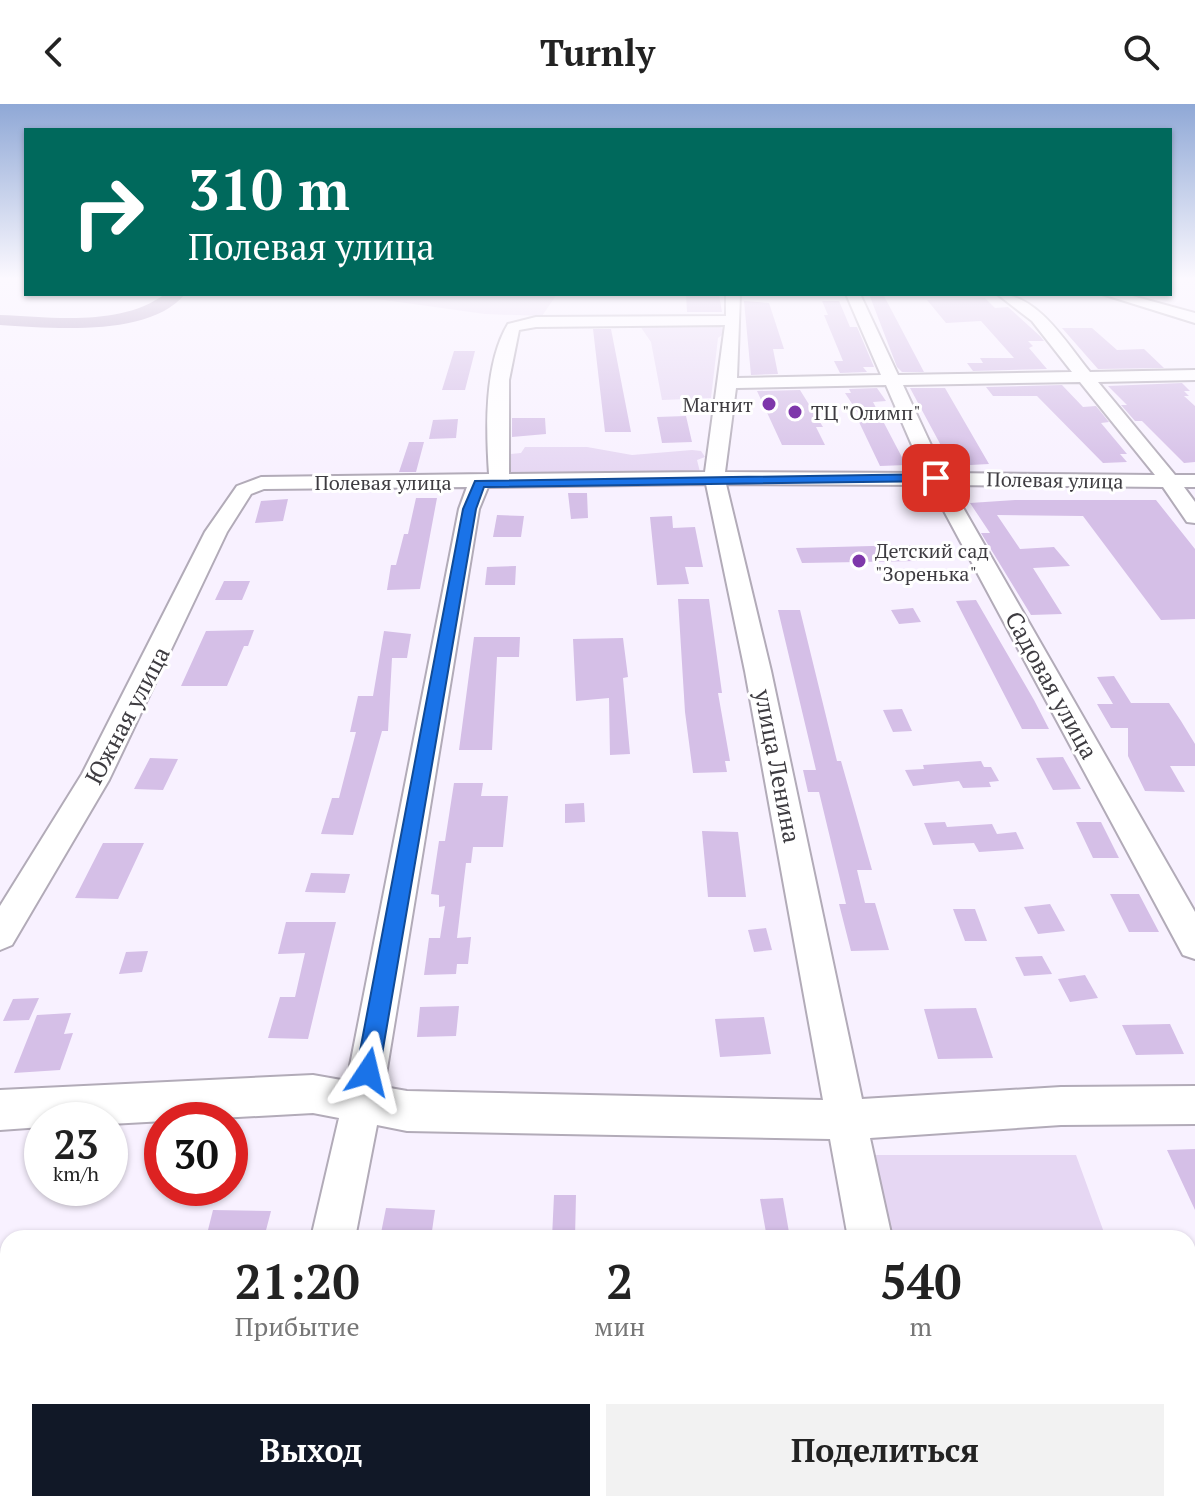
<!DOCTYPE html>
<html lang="ru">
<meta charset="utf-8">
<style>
body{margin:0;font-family:"PT Serif",serif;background:#f2f2f2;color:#222;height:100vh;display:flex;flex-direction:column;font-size:30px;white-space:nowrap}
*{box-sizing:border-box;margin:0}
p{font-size:26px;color:#767676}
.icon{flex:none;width:44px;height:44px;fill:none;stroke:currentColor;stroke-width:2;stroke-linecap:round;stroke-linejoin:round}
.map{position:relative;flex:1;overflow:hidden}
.sheet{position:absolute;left:0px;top:1126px;width:1196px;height:282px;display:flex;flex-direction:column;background:#fff;border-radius:24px 24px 0 0;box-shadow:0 2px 6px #0004}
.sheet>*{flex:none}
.top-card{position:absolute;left:24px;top:24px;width:1148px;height:168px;border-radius:0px;box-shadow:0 2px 6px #0004;background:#00695c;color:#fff;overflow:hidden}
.speed{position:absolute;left:24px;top:998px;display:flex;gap:16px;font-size:40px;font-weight:700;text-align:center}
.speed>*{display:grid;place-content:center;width:104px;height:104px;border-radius:50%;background:#fff;box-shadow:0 2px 6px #0004;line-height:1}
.speed small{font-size:20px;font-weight:400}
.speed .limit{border:12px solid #d22;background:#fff;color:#111}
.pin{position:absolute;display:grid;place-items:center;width:68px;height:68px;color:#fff;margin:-34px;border-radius:16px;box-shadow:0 4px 12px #0006}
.me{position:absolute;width:88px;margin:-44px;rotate:10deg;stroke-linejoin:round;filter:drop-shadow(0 0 6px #0008)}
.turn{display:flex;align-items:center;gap:28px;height:168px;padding:0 32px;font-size:36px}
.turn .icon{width:104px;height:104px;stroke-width:2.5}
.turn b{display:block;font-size:56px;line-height:68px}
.eta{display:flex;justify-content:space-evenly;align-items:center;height:136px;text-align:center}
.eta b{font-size:48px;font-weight:700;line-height:56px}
.action{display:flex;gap:16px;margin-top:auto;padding:16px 32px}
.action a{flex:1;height:92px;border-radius:0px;background:#111827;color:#fff;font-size:32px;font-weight:700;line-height:92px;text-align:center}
.action a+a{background:#f2f2f2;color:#222}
header{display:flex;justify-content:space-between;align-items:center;height:104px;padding:0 32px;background:#fff;font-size:36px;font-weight:700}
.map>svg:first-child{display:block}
.green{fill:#e6d7f3}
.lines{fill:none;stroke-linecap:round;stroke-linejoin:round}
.river{fill:#ab96bc;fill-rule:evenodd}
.building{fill:#d5bfe7}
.minor-casing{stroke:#b2abb8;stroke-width:4}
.minor{fill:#fff;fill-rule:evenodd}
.route{fill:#1a73e8;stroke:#114b97;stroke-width:2}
.poi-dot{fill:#7e37aa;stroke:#fff;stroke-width:3}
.labels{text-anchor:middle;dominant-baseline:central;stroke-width:6;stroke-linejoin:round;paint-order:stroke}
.far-poi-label{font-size:20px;fill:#3e3c41;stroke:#fff;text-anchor:start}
.far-street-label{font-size:20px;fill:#3e3c41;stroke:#fff}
.street-label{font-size:24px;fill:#3e3c41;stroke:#fff}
</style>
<header><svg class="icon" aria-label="back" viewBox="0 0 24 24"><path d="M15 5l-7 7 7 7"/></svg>Turnly<svg class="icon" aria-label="search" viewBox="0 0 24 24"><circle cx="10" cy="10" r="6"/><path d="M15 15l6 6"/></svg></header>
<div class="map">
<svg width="1195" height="1407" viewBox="0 0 1195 1407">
<rect width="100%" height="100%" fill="#f8f1ff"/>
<path class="green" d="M341,190H557L542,212L485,210Z
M705,220L718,221L726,228L718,234L711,294L662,296L651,238L640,222Z
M525,343H587L632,351L692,346L701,347L705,353L697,356L700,368L505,369L502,351L521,349Z
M870,1051H1076L1106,1134H887Z"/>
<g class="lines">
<path class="river" d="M165,190H185C149,234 51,224 0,221V211C52,213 121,223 165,190Z"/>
</g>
<path class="building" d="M686,190H719L722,208H687Z
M869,190H883L924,268H902L897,263Z
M985,194L995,204L1008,203L1040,232L1044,237H1028L1033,242L1029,244L1047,265L973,267L967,259H983L980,254H1014L981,217L946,219L927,196Z
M744,197L769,199L784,245H773L778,270L751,271Z
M822,197H839L850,223H857L874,263H863L867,268L840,269L834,257H843L824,211H828Z
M1062,224H1092L1117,246L1144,245L1164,264L1098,265Z
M593,225H611L631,328H605Z
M454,247H475L465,286H442Z
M1182,279L1190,287H1184L1189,292H1184L1195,302V358L1184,359L1142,317H1135L1121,301H1127L1108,282Z
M1062,281L1083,303L1096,302L1109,318L1101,319L1127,350H1120L1127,358L1103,359L1037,292H993L986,283Z
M877,284L886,297L873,298L906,361L880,362L859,318H864L845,289H851L849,285Z
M910,284H945L989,360L952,362Z
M800,286L823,323H816L825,341H782L757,287Z
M686,312L692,338L662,339L657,313Z
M512,314H545L546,330L512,333Z
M458,315L456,334L429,335L433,316Z
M409,338H424L416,368H399Z
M568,389H587L588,414L571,415Z
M416,394H437L420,485L387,486L391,461H396L404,430H408Z
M288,395L283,417L255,419L261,397Z
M1015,396H1156L1195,445V515L1161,516L1083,412L997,411L1020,445L1054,443L1070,462L1033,464L1062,510L1031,511L981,429H990L970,399Z
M497,411L524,412L521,433H493Z
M672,412L673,424L695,423L703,463H685L689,480L657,481L650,413Z
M910,441L917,457L802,459L796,444Z
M516,462L515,481H485L487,463Z
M224,477H250L242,496H215Z
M678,495H709L722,589H718L730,657H725L727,668L693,669L685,608Z
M976,496L1034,596L1049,625H1022L956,497Z
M913,504L921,518L899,520L891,506Z
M778,506H800L837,657H841L872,766H857L865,799H875L889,846L851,847L839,800H846L819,688H808L803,666H816Z
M254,526L248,542H244L227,582H181L206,527Z
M384,527L411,530L407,554H392L388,627H382L353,731L321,730L332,694H339L356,628H350L358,592H373Z
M474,533H520L519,553H497L492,646H459Z
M623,534L628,573L623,574L630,650L610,651L609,594L576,597L573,535Z
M1114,572L1131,599H1169L1181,617L1195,640V662H1170L1185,688L1145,687L1128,652V624H1111L1097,600H1113L1097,573Z
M902,605L912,627L893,628L883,606Z
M1063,653L1081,685L1053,686L1036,654Z
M150,654L178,655L163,686L134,685Z
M981,657L984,663H991L999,677L989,678L991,683L963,684L959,677L913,682L905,666L924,665L923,661Z
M454,679H483L481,692H508L503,743H473L471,759H466L457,834L471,833L468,860H457L456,870L424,871L429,834H440L445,802L439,803V791L431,790L439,737H445Z
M584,699L585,718L565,719V700Z
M945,718L947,723L992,720L997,730L1016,728L1024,745L979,748L974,739L933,741L924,719Z
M1076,718H1101L1119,754H1093Z
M702,727L738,728L746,793H708Z
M103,739H144L118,795L75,794Z
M311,769L350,770L345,789L305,788Z
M1110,790H1139L1159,828H1129Z
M1050,800L1065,827L1038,830L1024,803Z
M953,805H975L987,837H965Z
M286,818H336L308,935L268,934L280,893H295L305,849L278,850Z
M766,824L772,846L754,848L748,826Z
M148,847L142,868L119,870L126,848Z
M1042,852L1052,870L1024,872L1015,853Z
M1085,871L1098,894L1070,898L1058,875Z
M39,894L29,916L3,917L13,895Z
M459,902L456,932L417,933L420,903Z
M976,904L993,954L938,955L924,905Z
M71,909L64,930L73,929L60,966L14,969L37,911Z
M764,913L771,950L720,953L715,915Z
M1170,920L1184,950L1136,951L1122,921Z
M1195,1045V1106L1167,1046Z
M554,1091H576L575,1134H552Z
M783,1094L790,1134H767L760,1095Z
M386,1104L435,1106L431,1134H380Z
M213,1106L271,1107L264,1134H206Z"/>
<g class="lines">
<g class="minor-casing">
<path id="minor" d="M726,190H740L737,274L881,271L846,190H860L898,271L1072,268L1032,217L997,190C1038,190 1066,239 1090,268L1195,266V276L1098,278L1175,371H1195V383H1184L1195,398V419L1187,418L1163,383L950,381L1195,808V855L1183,851L930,381L726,380L771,567L862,995L1061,983L1195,982V1020L1061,1021L870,1034L892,1134H848L830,1035L407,1027L377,1021L355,1134H311L339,1014L313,1009L110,1020V1016H42V1023L0,1026V986L313,971L347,977L459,405L467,383L264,385L251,390L227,428L109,676L12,841L0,846V802L82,670L205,428L237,382L261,373L489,370C486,325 484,260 508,220L536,213L726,212ZM725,221L705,368L509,370V276L519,226L536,223ZM1080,278L1155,371L944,369L903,281ZM886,281L924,369L725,368L736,284ZM706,380L745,567L823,996L407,987L384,983L479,405L488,383Z
M1102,190H1125L1195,209V219Z
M249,1400H301L299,1407H247Z
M893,1400H945L946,1407H894Z"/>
</g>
<use href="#minor" class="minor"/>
</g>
<linearGradient id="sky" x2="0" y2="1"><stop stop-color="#8fa8d6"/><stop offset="0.47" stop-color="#fcf9ff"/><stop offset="1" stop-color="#fcf9ff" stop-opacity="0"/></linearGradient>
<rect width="1195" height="371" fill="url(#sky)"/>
<path class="route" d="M936,370L940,371V377L484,383L476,405L379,968L376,976L368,979L359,976L356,968L463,405L475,377Z"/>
<g class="poi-dot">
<circle cx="769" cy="300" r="8"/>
<circle cx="795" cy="308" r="8"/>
<circle cx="859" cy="457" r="8"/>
</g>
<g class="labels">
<g class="far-poi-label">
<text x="753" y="300" text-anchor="end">Магнит</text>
<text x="811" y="308">ТЦ "Олимп"</text>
<text x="875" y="446">Детский сад<tspan x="875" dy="23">"Зоренька"</tspan></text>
</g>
<g class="far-street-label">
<text transform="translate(1055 376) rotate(1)">Полевая улица</text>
<text x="383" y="378">Полевая улица</text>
</g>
<g class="street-label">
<text transform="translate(1052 581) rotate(61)">Садовая улица</text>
<text transform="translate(127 611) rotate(-62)">Южная улица</text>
<text transform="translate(778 662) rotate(79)">улица Ленина</text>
</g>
</g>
</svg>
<div class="speed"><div>23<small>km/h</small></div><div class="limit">30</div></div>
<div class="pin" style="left:936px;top:374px;background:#d93025"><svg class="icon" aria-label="arrive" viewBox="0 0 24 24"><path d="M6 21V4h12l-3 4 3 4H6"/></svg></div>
<svg class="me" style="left:368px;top:968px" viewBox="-20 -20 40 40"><path d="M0-17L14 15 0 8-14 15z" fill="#1a73e8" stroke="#fff" stroke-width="4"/></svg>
<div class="top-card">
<div class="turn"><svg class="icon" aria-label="right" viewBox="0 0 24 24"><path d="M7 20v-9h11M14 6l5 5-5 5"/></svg><div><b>310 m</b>Полевая улица</div></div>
</div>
<section class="sheet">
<div class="eta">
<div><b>21:20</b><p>Прибытие</p></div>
<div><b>2</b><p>мин</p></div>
<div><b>540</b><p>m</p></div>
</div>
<div class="action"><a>Выход</a><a>Поделиться</a></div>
</section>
</div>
